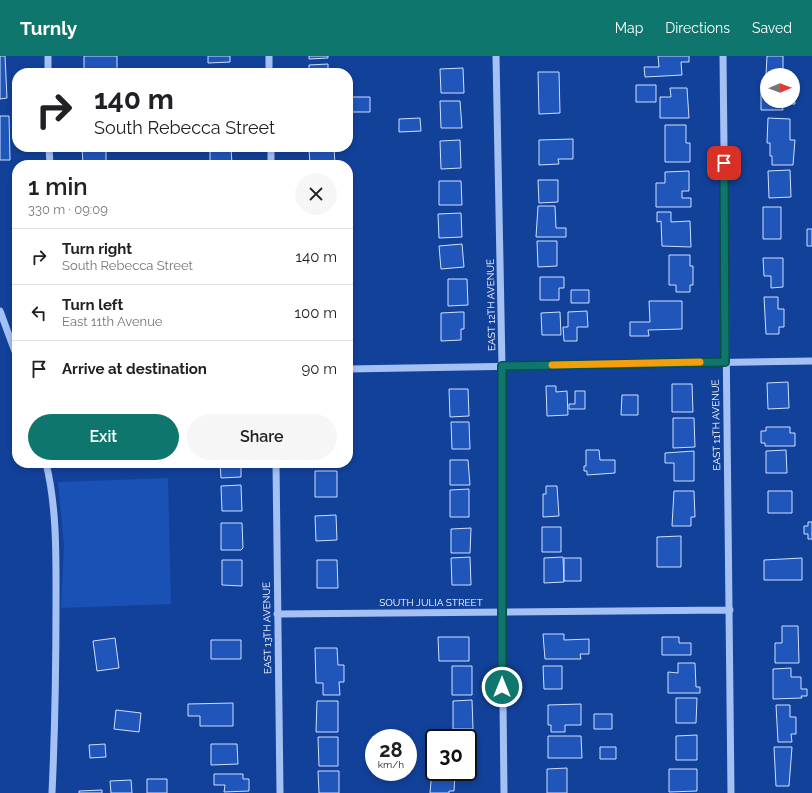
<!DOCTYPE html>
<meta charset="utf-8">
<style>
body{margin:0;font-family:Raleway,sans-serif;background:#f6f6f6;color:#202124;height:100vh;display:flex;flex-direction:column;font-size:15px;white-space:nowrap}
*{box-sizing:border-box;margin:0}
p{font-size:13px;color:#757577}
.icon{flex:none;width:22px;height:22px;fill:none;stroke:currentColor;stroke-width:2;stroke-linecap:round;stroke-linejoin:round}
.map{position:relative;flex:1;overflow:hidden}
.drawer{position:absolute;left:12px;top:104px;width:341px;height:308px;display:flex;flex-direction:column;background:#fff;border-radius:16px;box-shadow:0 2px 6px #0003}
.drawer>*{flex:none}
.hud{position:absolute;left:12px;top:12px;width:341px;height:84px;border-radius:16px;box-shadow:0 2px 6px #0003;background:#fff;color:#202124;overflow:hidden}
.needle{width:26px;rotate:89deg}
.controls{position:absolute;left:760px;top:12px;display:grid;gap:8px}
.controls a{display:grid;place-items:center;width:40px;height:40px;border-radius:50%;background:#fff;box-shadow:0 2px 6px #0003;font-size:20px}
.speed{position:absolute;left:365px;top:673px;display:flex;gap:8px;font-size:20px;font-weight:700;text-align:center}
.speed>*{display:grid;place-content:center;width:52px;height:52px;border-radius:50%;background:#fff;box-shadow:0 2px 6px #0003;line-height:1}
.speed small{font-size:10px;font-weight:400}
.speed .limit{border:2px solid #111;border-radius:6px;background:#fff;color:#111}
.pin{position:absolute;display:grid;place-items:center;width:34px;height:34px;color:#fff;margin:-17px;border-radius:8px;box-shadow:0 2px 6px #0006}
.me{position:absolute;width:44px;margin:-22px;rotate:0deg;stroke-linejoin:round;filter:drop-shadow(0 0 3px #0008)}
.turn{display:flex;align-items:center;gap:14px;height:84px;padding:0 16px;font-size:18px}
.turn .icon{width:52px;height:52px;stroke-width:2.5}
.turn b{display:block;font-size:28px;line-height:34px}
.round{display:grid;place-items:center;flex:none;width:42px;height:42px;border-radius:21px;background:#f6f6f6}
.overview{display:flex;align-items:center;justify-content:space-between;height:68px;padding:0 16px}
h1{font-size:24px;font-weight:600;line-height:30px}
.action{display:flex;gap:8px;margin-top:auto;padding:8px 16px}
.action a{flex:1;height:46px;border-radius:24px;background:#0f766e;color:#fff;font-size:16px;font-weight:600;line-height:46px;text-align:center}
.action a+a{background:#f6f6f6;color:#202124}
ul{padding:0;list-style:none}
li{display:flex;align-items:center;gap:12px;height:56px;padding:0 16px;border-top:1px solid #e0e0e0}
li div{flex:1}
li b{display:block;font-size:15px}
li em{font-style:normal}
header{display:flex;align-items:center;gap:24px;box-sizing:border-box;height:56px;padding:0 20px;background:#0f766e;color:#fff}
header strong{font-size:19px}
nav{display:flex;gap:22px;margin-inline-start:auto;font-size:14px}
.map>svg:first-child{display:block}
.green{fill:#1a51b5}
.building{fill:#2056b9;stroke:#cedffe}
.lines{fill:none;stroke-linecap:round;stroke-linejoin:round}
.minor{stroke:#a5c1f4;stroke-width:7}
.route-casing{stroke:#0a4d48;stroke-width:10}
.route{stroke:#0f766e;stroke-width:7}
.slow{stroke:#f59e0b;stroke-width:7}
.labels{text-anchor:middle;dominant-baseline:central;stroke-width:4;stroke-linejoin:round;paint-order:stroke}
.street-label{font-size:10px;fill:#fff;stroke:#12419a}
</style>
<header>
<strong>Turnly</strong>
<nav><a>Map</a><a>Directions</a><a>Saved</a></nav>
</header>
<div class="map">
<svg width="812" height="737" viewBox="0 0 812 737">
<rect width="100%" height="100%" fill="#12419a"/>
<path class="green" d="M168,422L171,548L61,552L64,490L58,426Z"/>
<path class="building" d="M0,0H5L7,42L0,43Z
M84,0H117V17H84Z
M208,0H230V6L208,7Z
M309,0H328V2L309,3Z
M658,0H689V6H681L682,19L645,21L644,11H659Z
M767,0H783V19L766,20Z
M328,8V17H309V9Z
M463,12L464,37H441L440,13Z
M214,15H236V17H214Z
M538,16H559L560,57L539,58Z
M793,25L795,48H782L783,54H761V35H764V26H767V45H793Z
M636,29H656V46H636Z
M670,32H687L689,62H660V41H671Z
M348,41H370V56H348Z
M440,45H460L462,72H441Z
M0,60H9L10,104H0Z
M420,62L421,75L399,76V63Z
M768,62L790,63V84H795L793,109H772V100H770V87H767Z
M665,69H686V87H690V106H665Z
M573,83V103H558L559,108L539,109V84Z
M460,84L461,112L441,113L440,85Z
M82,91H106V109H83Z
M210,91H231L232,109H210Z
M327,91H334L335,108L310,109L309,93H327Z
M790,114L791,141L769,142L768,115Z
M689,115V135H682V142H691V151H656V127H665V116Z
M538,124H558V146L539,147Z
M439,125H461L462,149H439Z
M538,150H555L556,172H566V181H536Z
M763,151H781V183H763Z
M657,156H671V166L690,165L691,191L662,190L661,165L657,166Z
M461,157L462,181L439,182L438,158Z
M807,173H812V190H807Z
M537,185H557V210L538,211Z
M462,188L464,211L441,213L439,190Z
M669,199H690V210H693V229H690V236H676V229H669Z
M763,202H783V231L771,232V220H764Z
M540,221H564V232H559V244H540Z
M448,223H467L468,249L448,250Z
M571,234H589V247H571Z
M764,241H778V253H784V271H779V278H766Z
M649,245H682V273L648,274L649,280H630V266H650Z
M587,255L588,271H577V285H564L563,271H568V256Z
M460,256H464V273H461V284L441,285V257Z
M560,256L561,279H542L541,257Z
M788,326L789,352L768,353L767,327Z
M672,328H692L693,356H672Z
M546,330H556V336L567,335L568,359L547,360Z
M449,333H468L469,360L450,361Z
M575,335H585V353H569V348H575Z
M622,339H638V359H621Z
M673,362H694L695,391L673,392Z
M451,366H469L470,393H452Z
M766,371H790V377H795V390H765V387H761V375H766Z
M586,394H599L600,404H615V417L587,419V415H584V410H586Z
M786,394L787,417H766V395Z
M694,395V425H674V407H665V397Z
M450,404H468L470,429H450Z
M93,407H113V409L93,410Z
M220,407H241V421L221,422Z
M315,415H337V441H315Z
M241,429L242,455H222L221,430Z
M546,430H557L559,460L543,461V438H546Z
M469,433V461H450V434Z
M674,435H694L695,461H691V470H672Z
M768,435H792V457H768Z
M336,459L337,484L316,485L315,460Z
M808,466H812V483H808V478H804V470H808Z
M221,467H242L243,492L241,494H221Z
M542,471H561V496H542Z
M471,472L470,497H451V473Z
M681,480V511H657V481Z
M470,501L471,529H452L451,502Z
M563,501L564,526L544,527V502Z
M564,502H581V525H564Z
M802,502V524H764V504Z
M222,504H242V530L222,529Z
M317,504H337L338,532H317Z
M782,570H798L799,607H775V587H782Z
M543,578H564V584L589,583V598H580L581,603H545Z
M438,581H469V605H439Z
M662,581H679V587H691V599H662Z
M115,582L119,612L97,615L93,585Z
M211,584H241V603H211Z
M315,592H337L338,609H344V626H339L340,639H323V627H316Z
M678,607H695L696,631H700V637H668V616L678,617Z
M452,610H472V639H452Z
M543,610H562V633H544Z
M791,612V621H801V633H807V640H801L802,642L773,643V613Z
M676,642H697L696,667H676Z
M472,644L473,673H453V645Z
M317,645H338V676H316Z
M233,647V670H200V660H188V648Z
M581,648V669H565V676H551V669H548V649Z
M776,649H790V661H796V678H791L792,686H778Z
M116,654L141,657L139,676L114,673Z
M594,658H612V673H594Z
M456,679L457,682H434V692H427V680Z
M697,679V704H676V680Z
M548,680H581L582,702H548Z
M318,681H338V710H319Z
M105,688L106,701L90,702L89,689Z
M211,688H237L238,708L211,709Z
M600,691H616V703H600Z
M774,691H792L789,730H776Z
M567,712V737H547V713Z
M432,713L434,716H455L454,735H449V737H430Z
M669,713H697V735L669,736Z
M318,715H339V737H319Z
M214,718H243V723H249V735L224,736L225,729H214Z
M147,723H167V737H147Z
M131,724L132,737H111L110,725Z
M102,734V737H79V735Z"/>
<g class="lines">
<path class="minor" d="M48,0V17
M269,0V17
M496,0L502,310V556L504,737
M723,0L731,737
M49,91L50,109
M271,91V109
M0,255L17,301
M348,313L812,305
M46,407C57,452 56,500 56,546C56,610 55,673 52,737
M276,407L280,737
M277,558L730,554"/>
</g>
<g class="lines">
<g class="route-casing">
<path id="route" d="M502,631V310L725,306L724,107"/>
</g>
<use href="#route" class="route"/>
<path class="slow" d="M552,309L700,306"/>
</g>
<g class="labels">
<g class="street-label">
<text transform="translate(491 249) rotate(-91)">EAST 12TH AVENUE</text>
<text transform="translate(716 369) rotate(-91)">EAST 11TH AVENUE</text>
<text x="431" y="546">SOUTH JULIA STREET</text>
<text transform="translate(267 572) rotate(-91)">EAST 13TH AVENUE</text>
</g>
</g>
</svg>
<div class="controls">
<a><svg class="needle" viewBox="-14 -14 28 28"><path d="M0-13l5 13h-10z" fill="#e53935"/><path d="M0 13l5-13h-10z" fill="#757577"/></svg></a>
</div>
<div class="speed"><div>28<small>km/h</small></div><div class="limit">30</div></div>
<div class="pin" style="left:724px;top:107px;background:#d93025"><svg class="icon" aria-label="arrive" viewBox="0 0 24 24"><path d="M6 21V4h12l-3 4 3 4H6"/></svg></div>
<svg class="me" style="left:502px;top:631px" viewBox="-20 -20 40 40"><circle r="17" fill="#0f766e" stroke="#fff" stroke-width="3"/><path d="M0-11L8 9 0 5-8 9z" fill="#fff"/></svg>
<div class="hud">
<div class="turn"><svg class="icon" aria-label="right" viewBox="0 0 24 24"><path d="M7 20v-9h11M14 6l5 5-5 5"/></svg><div><b>140 m</b>South Rebecca Street</div></div>
</div>
<section class="drawer">
<div class="overview"><div><h1>1 min</h1><p>330 m · 09:09</p></div><a class="round"><svg class="icon" aria-label="close" viewBox="0 0 24 24"><path d="M6 6l12 12M18 6L6 18"/></svg></a></div>
<ul>
<li><svg class="icon" aria-label="right" viewBox="0 0 24 24"><path d="M7 20v-9h11M14 6l5 5-5 5"/></svg><div><b>Turn right</b><p>South Rebecca Street</p></div><em>140 m</em></li>
<li><svg class="icon" aria-label="left" viewBox="0 0 24 24"><path d="M17 20v-9H6M10 6l-5 5 5 5"/></svg><div><b>Turn left</b><p>East 11th Avenue</p></div><em>100 m</em></li>
<li><svg class="icon" aria-label="arrive" viewBox="0 0 24 24"><path d="M6 21V4h12l-3 4 3 4H6"/></svg><div><b>Arrive at destination</b></div><em>90 m</em></li>
</ul>
<div class="action"><a>Exit</a><a>Share</a></div>
</section>
</div>
